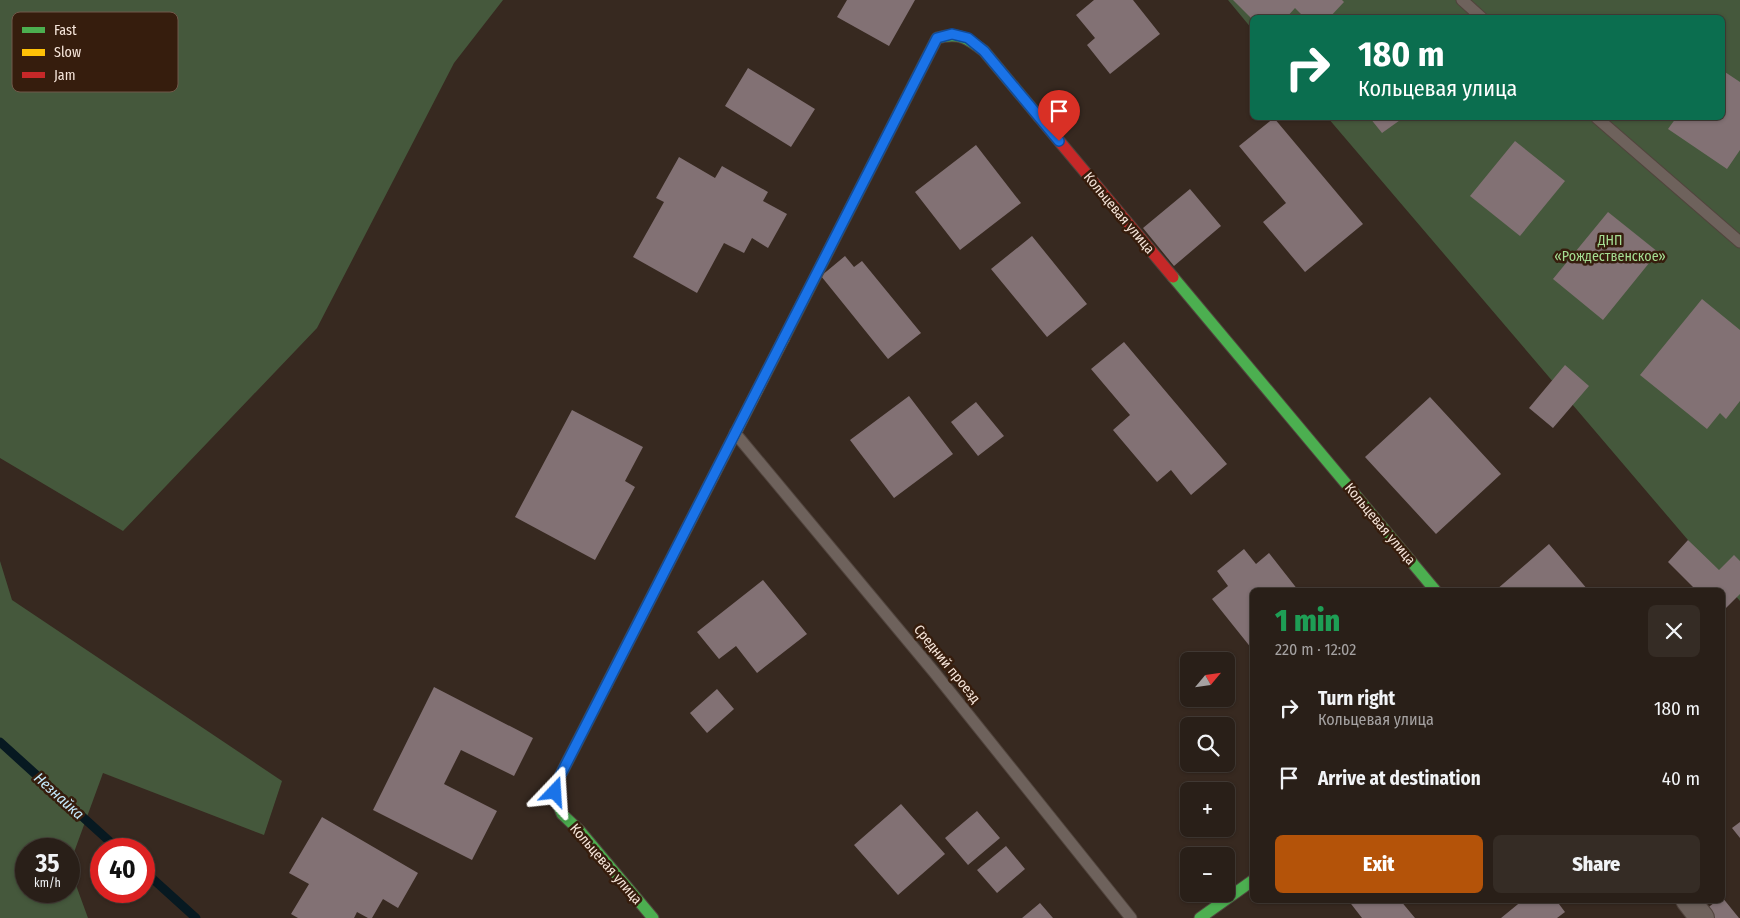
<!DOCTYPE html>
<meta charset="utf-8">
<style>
body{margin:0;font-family:"Fira Sans Condensed",sans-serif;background:#352c25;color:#f1f3f6;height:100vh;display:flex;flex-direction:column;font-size:19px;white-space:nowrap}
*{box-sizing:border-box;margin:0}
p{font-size:16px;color:#a5a2a2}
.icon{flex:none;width:28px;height:28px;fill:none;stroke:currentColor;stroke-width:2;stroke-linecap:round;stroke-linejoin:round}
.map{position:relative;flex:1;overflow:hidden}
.sheet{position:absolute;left:1250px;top:588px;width:475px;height:315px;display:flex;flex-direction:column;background:#291f18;border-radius:8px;box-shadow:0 1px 4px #0004,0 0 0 1px #453d37}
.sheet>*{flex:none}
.hud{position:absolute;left:1250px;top:15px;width:475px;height:105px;border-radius:8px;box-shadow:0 1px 4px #0004,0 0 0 1px #453d37;background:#0b6e4f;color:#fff;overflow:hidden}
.needle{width:32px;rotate:61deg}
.buttons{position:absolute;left:1180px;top:652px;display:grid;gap:10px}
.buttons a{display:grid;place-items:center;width:55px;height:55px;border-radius:8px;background:#291f18;box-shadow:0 1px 4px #0004,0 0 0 1px #453d37;font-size:25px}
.speed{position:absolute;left:15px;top:838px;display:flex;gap:10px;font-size:25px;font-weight:700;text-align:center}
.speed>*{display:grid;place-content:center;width:65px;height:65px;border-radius:50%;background:#291f18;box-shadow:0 1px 4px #0004,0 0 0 1px #453d37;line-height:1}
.speed small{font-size:12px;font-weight:400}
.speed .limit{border:8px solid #d22;background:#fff;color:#111}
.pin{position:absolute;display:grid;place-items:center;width:42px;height:42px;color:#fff;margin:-51px -21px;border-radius:50% 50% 50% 0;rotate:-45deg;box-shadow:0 0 5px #0007}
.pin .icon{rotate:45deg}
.me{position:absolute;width:55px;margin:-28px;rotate:20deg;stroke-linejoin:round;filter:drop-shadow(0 0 4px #0008)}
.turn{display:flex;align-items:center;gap:18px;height:105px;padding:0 25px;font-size:22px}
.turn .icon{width:65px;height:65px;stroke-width:2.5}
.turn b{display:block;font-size:35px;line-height:42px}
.round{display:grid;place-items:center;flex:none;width:52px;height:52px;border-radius:8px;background:#352c25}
.overview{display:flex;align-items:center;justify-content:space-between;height:85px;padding:0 25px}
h1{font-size:30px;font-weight:800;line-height:38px;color:#1e9e55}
.cta{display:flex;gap:10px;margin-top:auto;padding:10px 25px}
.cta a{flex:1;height:58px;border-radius:8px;background:#b45309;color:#fff;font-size:20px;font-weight:800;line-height:58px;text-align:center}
.cta a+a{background:#352c25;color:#f1f3f6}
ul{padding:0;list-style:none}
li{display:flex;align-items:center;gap:15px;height:70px;padding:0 25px}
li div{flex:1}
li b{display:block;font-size:19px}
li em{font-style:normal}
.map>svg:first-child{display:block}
.green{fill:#45583c;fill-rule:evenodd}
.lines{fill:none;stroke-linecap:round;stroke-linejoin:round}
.stream{stroke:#071921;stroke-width:9}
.building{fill:#827174}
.lane-casing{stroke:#51443d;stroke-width:13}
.street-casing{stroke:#51443d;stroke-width:26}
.fast-casing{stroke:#51443d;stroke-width:13}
.slow-casing{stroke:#51443d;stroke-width:13}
.jam-casing{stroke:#51443d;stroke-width:13}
.lane{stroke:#6e625c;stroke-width:11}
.street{stroke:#6e625c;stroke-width:24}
.fast{stroke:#4caf50;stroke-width:11}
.slow{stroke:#ffc107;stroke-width:11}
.jam{stroke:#c62828;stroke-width:11}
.route-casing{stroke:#114b97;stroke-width:12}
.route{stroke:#1a73e8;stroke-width:9}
.labels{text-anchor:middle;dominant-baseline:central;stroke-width:5;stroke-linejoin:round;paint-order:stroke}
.street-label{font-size:14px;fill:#f6e5da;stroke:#361d0d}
.park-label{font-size:14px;fill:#a4dd92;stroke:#361d0d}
.water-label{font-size:15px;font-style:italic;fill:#c5eafd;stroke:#361d0d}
.key{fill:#361d0d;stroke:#70594a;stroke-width:1}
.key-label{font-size:14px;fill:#f6e5da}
</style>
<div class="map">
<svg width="1740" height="918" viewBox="0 0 1740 918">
<rect width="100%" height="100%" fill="#372920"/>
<path class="green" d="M0,0H503L454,63L317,328L123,531L0,458Z
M1228,0H1740V601L1328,118H1722V18H1252V29Z
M0,561L12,600L282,781L264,835L103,773L69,866L88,918H0ZM26,849H69V891H26Z"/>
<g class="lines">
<path class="stream" d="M0,742L118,849
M144,871L196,918"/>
</g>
<path class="building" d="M847,0H915L889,46L837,17Z
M1094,0H1133L1160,34L1110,74L1087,45L1095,38L1076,15Z
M1233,0H1342L1344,2L1329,18H1305L1295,8L1286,18H1251Z
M748,68L815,109L791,147L725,106Z
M1722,70L1740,82V150L1727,169L1668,129L1676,118H1722Z
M1274,118L1363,224L1305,272L1263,222L1286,203L1239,146Z
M1370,118H1403L1382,133Z
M1515,141L1565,181L1520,236L1470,196Z
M976,145L1021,203L960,250L915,192Z
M679,157L715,178L722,166L768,192L763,201L787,214L768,248L752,238L744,253L724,243L697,293L633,257L664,202L656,198Z
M1190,189L1221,226L1174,266L1143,228Z
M1608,212L1658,252L1603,320L1553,279Z
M1032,236L1087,304L1047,337L991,269Z
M845,256L854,267L862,261L921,333L888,359L821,276Z
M1702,299L1740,330V401L1726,419L1720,413L1707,429L1640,375Z
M1124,342L1227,464L1191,495L1171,470L1157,482L1113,430L1130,415L1091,369Z
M1565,365L1589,386L1553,428L1529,408Z
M909,396L953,454L894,498L850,440Z
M1430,397L1501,474L1436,534L1365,457Z
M976,402L1004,436L978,456L951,422Z
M572,410L643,447L625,481L635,487L595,560L515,517Z
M1688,540L1719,570L1734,555L1740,561V594L1722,612V590H1696L1668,562Z
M1549,544L1588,590H1496Z
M1244,549L1256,564L1269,553L1298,590H1252V649L1212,599L1228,586L1217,571Z
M763,580L807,634L757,673L736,646L719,659L697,632Z
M434,687L533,738L514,776L461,750L444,784L497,811L472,860L373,810Z
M717,689L734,709L707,733L690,713Z
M901,804L945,854L898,895L854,845Z
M977,811L1000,838L968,865L945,838Z
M322,817L418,873L398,908L383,899L372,918H368L357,912L354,918H298L291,914L309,884L289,873Z
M1740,822V838L1732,828Z
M1006,846L1025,869L997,893L977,870Z
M1722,897L1739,918H1694L1718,900H1722Z
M1348,900H1400L1415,918H1362Z
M1523,900H1556L1565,912L1557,918H1501Z
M1040,903L1053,918H1022Z"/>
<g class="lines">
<g class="lane-casing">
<path id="lane" d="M1462,0L1482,18
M1597,118L1740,242
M735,433L934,672L1131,918"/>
</g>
<g class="street-casing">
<path id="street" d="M1688,900L1702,918"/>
</g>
<g class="fast-casing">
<path id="fast" d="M1173,277L1435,590
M784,338L937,38C959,32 967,38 984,51L1039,117
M607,684L559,778L557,802L562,814L580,831L653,918
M1200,918L1252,881"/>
</g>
<g class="slow-casing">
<path id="slow" d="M607,684L784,338"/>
</g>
<g class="jam-casing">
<path id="jam" d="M1039,117L1173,277"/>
</g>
<use href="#lane" class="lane"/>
<use href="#street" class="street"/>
<use href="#fast" class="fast"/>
<use href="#slow" class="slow"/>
<use href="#jam" class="jam"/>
</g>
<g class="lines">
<g class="route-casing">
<path id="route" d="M555,792L559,778L937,38L952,34L968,38L984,51L1059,141"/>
</g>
<use href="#route" class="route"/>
</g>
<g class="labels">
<g class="street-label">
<text transform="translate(1119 213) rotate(50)">Кольцевая улица</text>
<text transform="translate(1380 524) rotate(50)">Кольцевая улица</text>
<text transform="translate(947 664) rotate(51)">Средний проезд</text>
<text transform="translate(606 864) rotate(49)">Кольцевая улица</text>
</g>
<g class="park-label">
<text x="1610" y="240">ДНП<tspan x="1610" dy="16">«Рождественское»</tspan></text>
</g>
<g class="water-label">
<text transform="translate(59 796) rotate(42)">Незнайка</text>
</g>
</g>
<rect x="12" y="12" width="166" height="80" rx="8" class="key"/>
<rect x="22" y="27" width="23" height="6" fill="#4caf50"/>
<rect x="22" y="49" width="23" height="7" fill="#ffc107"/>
<rect x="22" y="72" width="23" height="6" fill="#c62828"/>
<g class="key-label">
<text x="54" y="35">Fast</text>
<text x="54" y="57">Slow</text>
<text x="54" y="80">Jam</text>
</g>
</svg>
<div class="buttons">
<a><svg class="needle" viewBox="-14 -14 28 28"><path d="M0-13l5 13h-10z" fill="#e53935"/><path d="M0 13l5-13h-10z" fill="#a5a2a2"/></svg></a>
<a><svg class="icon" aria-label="search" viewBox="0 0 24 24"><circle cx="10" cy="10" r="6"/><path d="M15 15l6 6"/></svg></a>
<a>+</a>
<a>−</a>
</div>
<div class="speed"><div>35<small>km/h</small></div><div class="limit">40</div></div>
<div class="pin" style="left:1059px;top:141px;background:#d93025"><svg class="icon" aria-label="arrive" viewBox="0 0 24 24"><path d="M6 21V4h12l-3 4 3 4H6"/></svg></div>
<svg class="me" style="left:555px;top:792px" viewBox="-20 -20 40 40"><path d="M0-17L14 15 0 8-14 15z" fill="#1a73e8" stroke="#fff" stroke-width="4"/></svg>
<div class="hud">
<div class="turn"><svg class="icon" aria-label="right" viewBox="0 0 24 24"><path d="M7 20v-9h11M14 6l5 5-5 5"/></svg><div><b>180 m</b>Кольцевая улица</div></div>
</div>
<section class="sheet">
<div class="overview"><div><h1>1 min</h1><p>220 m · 12:02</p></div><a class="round"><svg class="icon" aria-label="close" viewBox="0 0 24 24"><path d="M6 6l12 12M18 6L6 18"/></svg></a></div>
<ul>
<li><svg class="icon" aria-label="right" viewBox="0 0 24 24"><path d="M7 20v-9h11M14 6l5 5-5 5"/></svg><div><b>Turn right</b><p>Кольцевая улица</p></div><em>180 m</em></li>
<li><svg class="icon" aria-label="arrive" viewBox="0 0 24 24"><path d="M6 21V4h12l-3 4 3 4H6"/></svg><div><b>Arrive at destination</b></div><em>40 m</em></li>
</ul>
<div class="cta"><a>Exit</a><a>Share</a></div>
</section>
</div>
